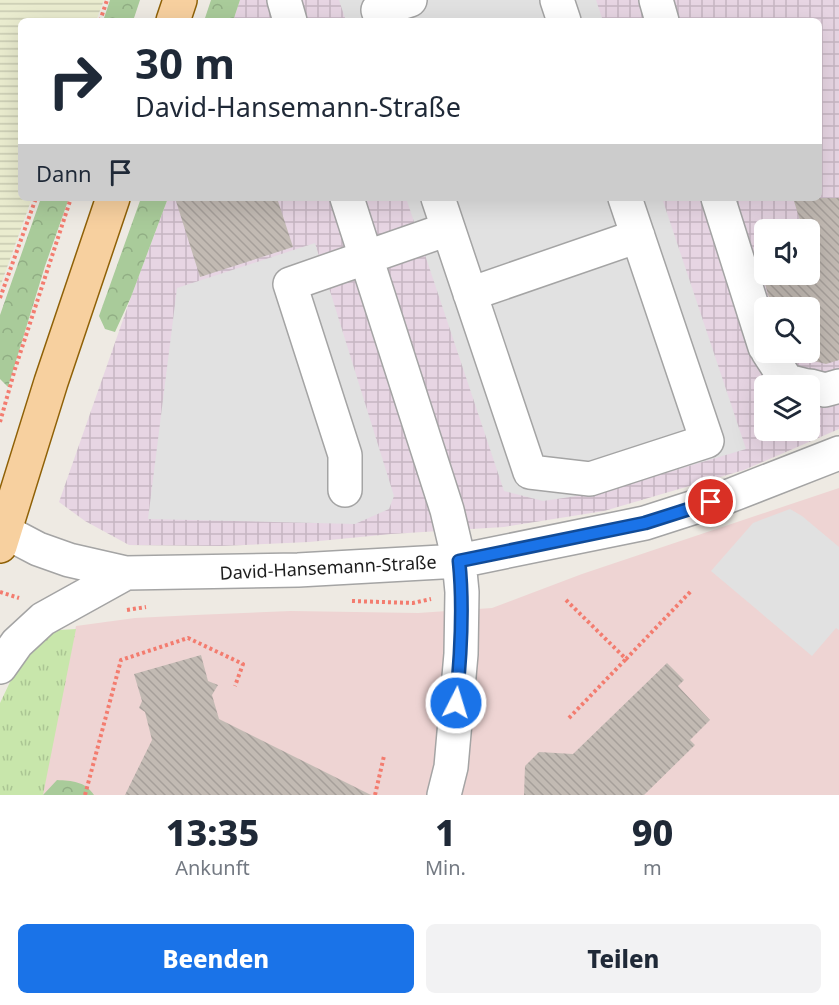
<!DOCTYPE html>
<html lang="de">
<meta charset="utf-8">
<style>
body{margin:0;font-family:"Noto Sans",sans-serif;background:#f2f2f3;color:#1f2937;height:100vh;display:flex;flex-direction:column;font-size:22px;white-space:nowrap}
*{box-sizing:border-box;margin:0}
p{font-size:20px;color:#747a83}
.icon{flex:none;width:33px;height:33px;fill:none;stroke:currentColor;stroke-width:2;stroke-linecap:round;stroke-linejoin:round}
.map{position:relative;height:795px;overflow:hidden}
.panel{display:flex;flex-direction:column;background:#fff;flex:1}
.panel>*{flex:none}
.hud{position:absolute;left:18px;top:18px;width:804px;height:183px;border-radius:9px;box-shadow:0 6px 24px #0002;background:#fff;color:#1f2937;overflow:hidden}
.buttons{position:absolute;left:754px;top:219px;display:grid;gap:12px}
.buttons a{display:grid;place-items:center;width:66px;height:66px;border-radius:9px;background:#fff;box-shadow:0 6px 24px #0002;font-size:30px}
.pin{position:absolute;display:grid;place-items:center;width:51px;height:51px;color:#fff;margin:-26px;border:3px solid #fff;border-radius:50%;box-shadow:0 2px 6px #0007}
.me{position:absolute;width:66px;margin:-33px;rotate:5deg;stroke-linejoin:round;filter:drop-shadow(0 0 4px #0008)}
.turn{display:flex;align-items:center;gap:21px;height:126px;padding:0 18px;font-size:27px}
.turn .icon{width:78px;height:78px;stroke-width:2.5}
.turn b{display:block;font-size:42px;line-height:51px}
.then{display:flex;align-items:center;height:57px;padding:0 18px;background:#0003;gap:12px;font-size:22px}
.eta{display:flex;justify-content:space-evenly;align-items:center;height:102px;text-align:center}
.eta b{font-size:36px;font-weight:800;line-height:42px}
.action{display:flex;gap:12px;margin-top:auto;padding:12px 18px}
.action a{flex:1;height:69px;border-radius:9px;background:#1a73e8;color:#fff;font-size:24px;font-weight:800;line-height:69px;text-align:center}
.action a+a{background:#f2f2f3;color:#1f2937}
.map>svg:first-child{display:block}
.commercial{fill:#eed4d3}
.industrial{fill:url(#industrial-grid);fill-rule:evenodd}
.farmland{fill:url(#farmland-rules)}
.grass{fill:url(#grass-tufts)}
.forest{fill:url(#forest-crowns)}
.parking{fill:#e1e1e1}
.building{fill:url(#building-back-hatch)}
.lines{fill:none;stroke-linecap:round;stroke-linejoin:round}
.minor-casing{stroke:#a4a4a4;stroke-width:36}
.major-casing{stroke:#8f6107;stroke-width:36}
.path{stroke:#f37c6f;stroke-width:4;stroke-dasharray:3 3;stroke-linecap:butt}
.minor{stroke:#fff;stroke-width:33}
.major{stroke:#f7d09f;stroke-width:33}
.route-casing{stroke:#114b97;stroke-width:15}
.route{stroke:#1a73e8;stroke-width:10}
.labels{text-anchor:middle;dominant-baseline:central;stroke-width:4.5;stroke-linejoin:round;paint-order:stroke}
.street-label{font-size:18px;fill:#1d1d1d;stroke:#fff}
</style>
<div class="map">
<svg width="839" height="795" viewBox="0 0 839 795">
<defs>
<pattern id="industrial-grid" width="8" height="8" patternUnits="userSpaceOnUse" patternTransform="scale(1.5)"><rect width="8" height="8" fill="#e7d5e3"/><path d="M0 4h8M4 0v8" fill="none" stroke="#c6b6c2"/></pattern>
<pattern id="farmland-rules" width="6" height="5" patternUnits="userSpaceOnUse" patternTransform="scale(1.5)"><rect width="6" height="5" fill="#eaeccf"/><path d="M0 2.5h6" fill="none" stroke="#c8cab1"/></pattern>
<pattern id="grass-tufts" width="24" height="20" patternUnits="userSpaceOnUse" patternTransform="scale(1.5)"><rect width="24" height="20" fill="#c8e6ab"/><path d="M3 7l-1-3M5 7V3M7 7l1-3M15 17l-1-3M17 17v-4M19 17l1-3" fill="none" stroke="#abc593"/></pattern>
<pattern id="forest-crowns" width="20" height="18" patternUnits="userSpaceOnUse" patternTransform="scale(1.5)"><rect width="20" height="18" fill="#a9cb9a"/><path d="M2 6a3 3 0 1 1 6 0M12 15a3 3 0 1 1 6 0" fill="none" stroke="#91ae84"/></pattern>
<pattern id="building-back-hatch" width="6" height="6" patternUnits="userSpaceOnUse" patternTransform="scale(1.5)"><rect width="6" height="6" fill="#c2bab3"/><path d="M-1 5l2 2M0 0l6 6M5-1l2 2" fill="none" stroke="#a69f9a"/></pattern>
</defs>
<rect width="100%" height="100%" fill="#eeeae3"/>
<path class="commercial" d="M839,488V795H41L76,626L135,618L195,615L291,611L418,613L492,608L582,574Z"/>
<path class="industrial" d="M240,0H839V429L744,470L604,511L504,527L391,534L309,542L220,546L129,545L85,521L59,502L131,297L168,198H819V21H233ZM765,230H810V274H765ZM765,308H810V352H765ZM765,386H810V430H765Z"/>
<path class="farmland" d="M0,0H104L96,21H21V198H32L0,287Z"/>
<path class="grass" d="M76,629L43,795H0V703L21,659L43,631Z"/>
<path class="forest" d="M110,0H140L133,21H103Z
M211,0H240L233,21H204Z
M41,198H69L45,266L8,387L0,379V315Z
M141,198H168L131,297L115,332L105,329L99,316Z
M57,780C72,781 85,781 94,795H43Z"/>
<path class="parking" d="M339,0H596L603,21H346Z
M406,198H662L746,449L598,493L543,501L504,491Z
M315,243L394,496L389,509L355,524L148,519L177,288Z
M790,509L802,516L839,547V630L836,628L812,656L711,571L753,523Z"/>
<path class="building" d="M175,198H277L293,247L200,277Z
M793,198H839V360L826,364L810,360V308H772L762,274H810V230H803Z
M201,655L208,681L218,685L212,695L219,719L371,795H125L152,740L145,712L139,708L142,701L134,674Z
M667,663L684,680L678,686L710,720L690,740L695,745L644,795H524L525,766L539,752L573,754Z"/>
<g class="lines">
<g class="minor-casing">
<path id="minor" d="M284,0L290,21
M557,0L564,21
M656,0L662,21
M382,21L378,10L410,0
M347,198L447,510L459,561L462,592L461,654L451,767L444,795
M438,198L530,472L590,479L707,441L625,198
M718,198L765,347
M470,294L638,236
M768,352L787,381L807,386
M810,386L825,390L839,386
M345,490V455L290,284L448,229
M0,529L38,549L69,560L126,573L298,570L459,561L645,523L729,496L839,453
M0,667L17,643L43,619L126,573"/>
</g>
<g class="major-casing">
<path id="major" d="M173,21L180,0
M0,546L51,382L113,198"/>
</g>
<path class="path" d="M100,21L107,0
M0,298L36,198
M0,422L15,369L71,198
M0,592L19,598
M566,600L626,659L692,590
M352,601L413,603L431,599
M127,610L146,607
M569,718L626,659
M85,795L121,660L188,638L243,664L235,686
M375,795L384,756"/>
<use href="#minor" class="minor"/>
<use href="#major" class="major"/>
</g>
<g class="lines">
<g class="route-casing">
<path id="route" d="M456,703C461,655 464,608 459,561L645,523L711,502"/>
</g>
<use href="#route" class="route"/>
</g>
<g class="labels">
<g class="street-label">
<text transform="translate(328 567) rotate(-3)">David-Hansemann-Straße</text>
</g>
</g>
</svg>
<div class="buttons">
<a><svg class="icon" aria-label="sound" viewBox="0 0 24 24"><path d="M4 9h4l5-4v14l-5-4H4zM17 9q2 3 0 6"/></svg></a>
<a><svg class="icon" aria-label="search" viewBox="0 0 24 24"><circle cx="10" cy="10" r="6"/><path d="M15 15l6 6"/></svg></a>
<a><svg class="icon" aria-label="layers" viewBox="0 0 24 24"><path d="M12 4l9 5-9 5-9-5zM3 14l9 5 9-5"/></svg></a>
</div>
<div class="pin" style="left:711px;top:502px;background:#d93025"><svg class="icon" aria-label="arrive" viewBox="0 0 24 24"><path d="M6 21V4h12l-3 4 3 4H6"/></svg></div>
<svg class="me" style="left:456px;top:703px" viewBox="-20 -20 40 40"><circle r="17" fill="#1a73e8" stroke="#fff" stroke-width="3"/><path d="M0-11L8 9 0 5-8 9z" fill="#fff"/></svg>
<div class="hud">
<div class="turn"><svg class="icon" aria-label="right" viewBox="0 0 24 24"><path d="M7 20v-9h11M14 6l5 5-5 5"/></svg><div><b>30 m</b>David-Hansemann-Straße</div></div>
<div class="then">Dann<svg class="icon" aria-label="arrive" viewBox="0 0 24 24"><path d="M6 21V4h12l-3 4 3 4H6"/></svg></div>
</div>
</div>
<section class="panel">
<div class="eta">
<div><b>13:35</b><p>Ankunft</p></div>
<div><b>1</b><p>Min.</p></div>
<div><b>90</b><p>m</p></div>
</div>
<div class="action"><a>Beenden</a><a>Teilen</a></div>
</section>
